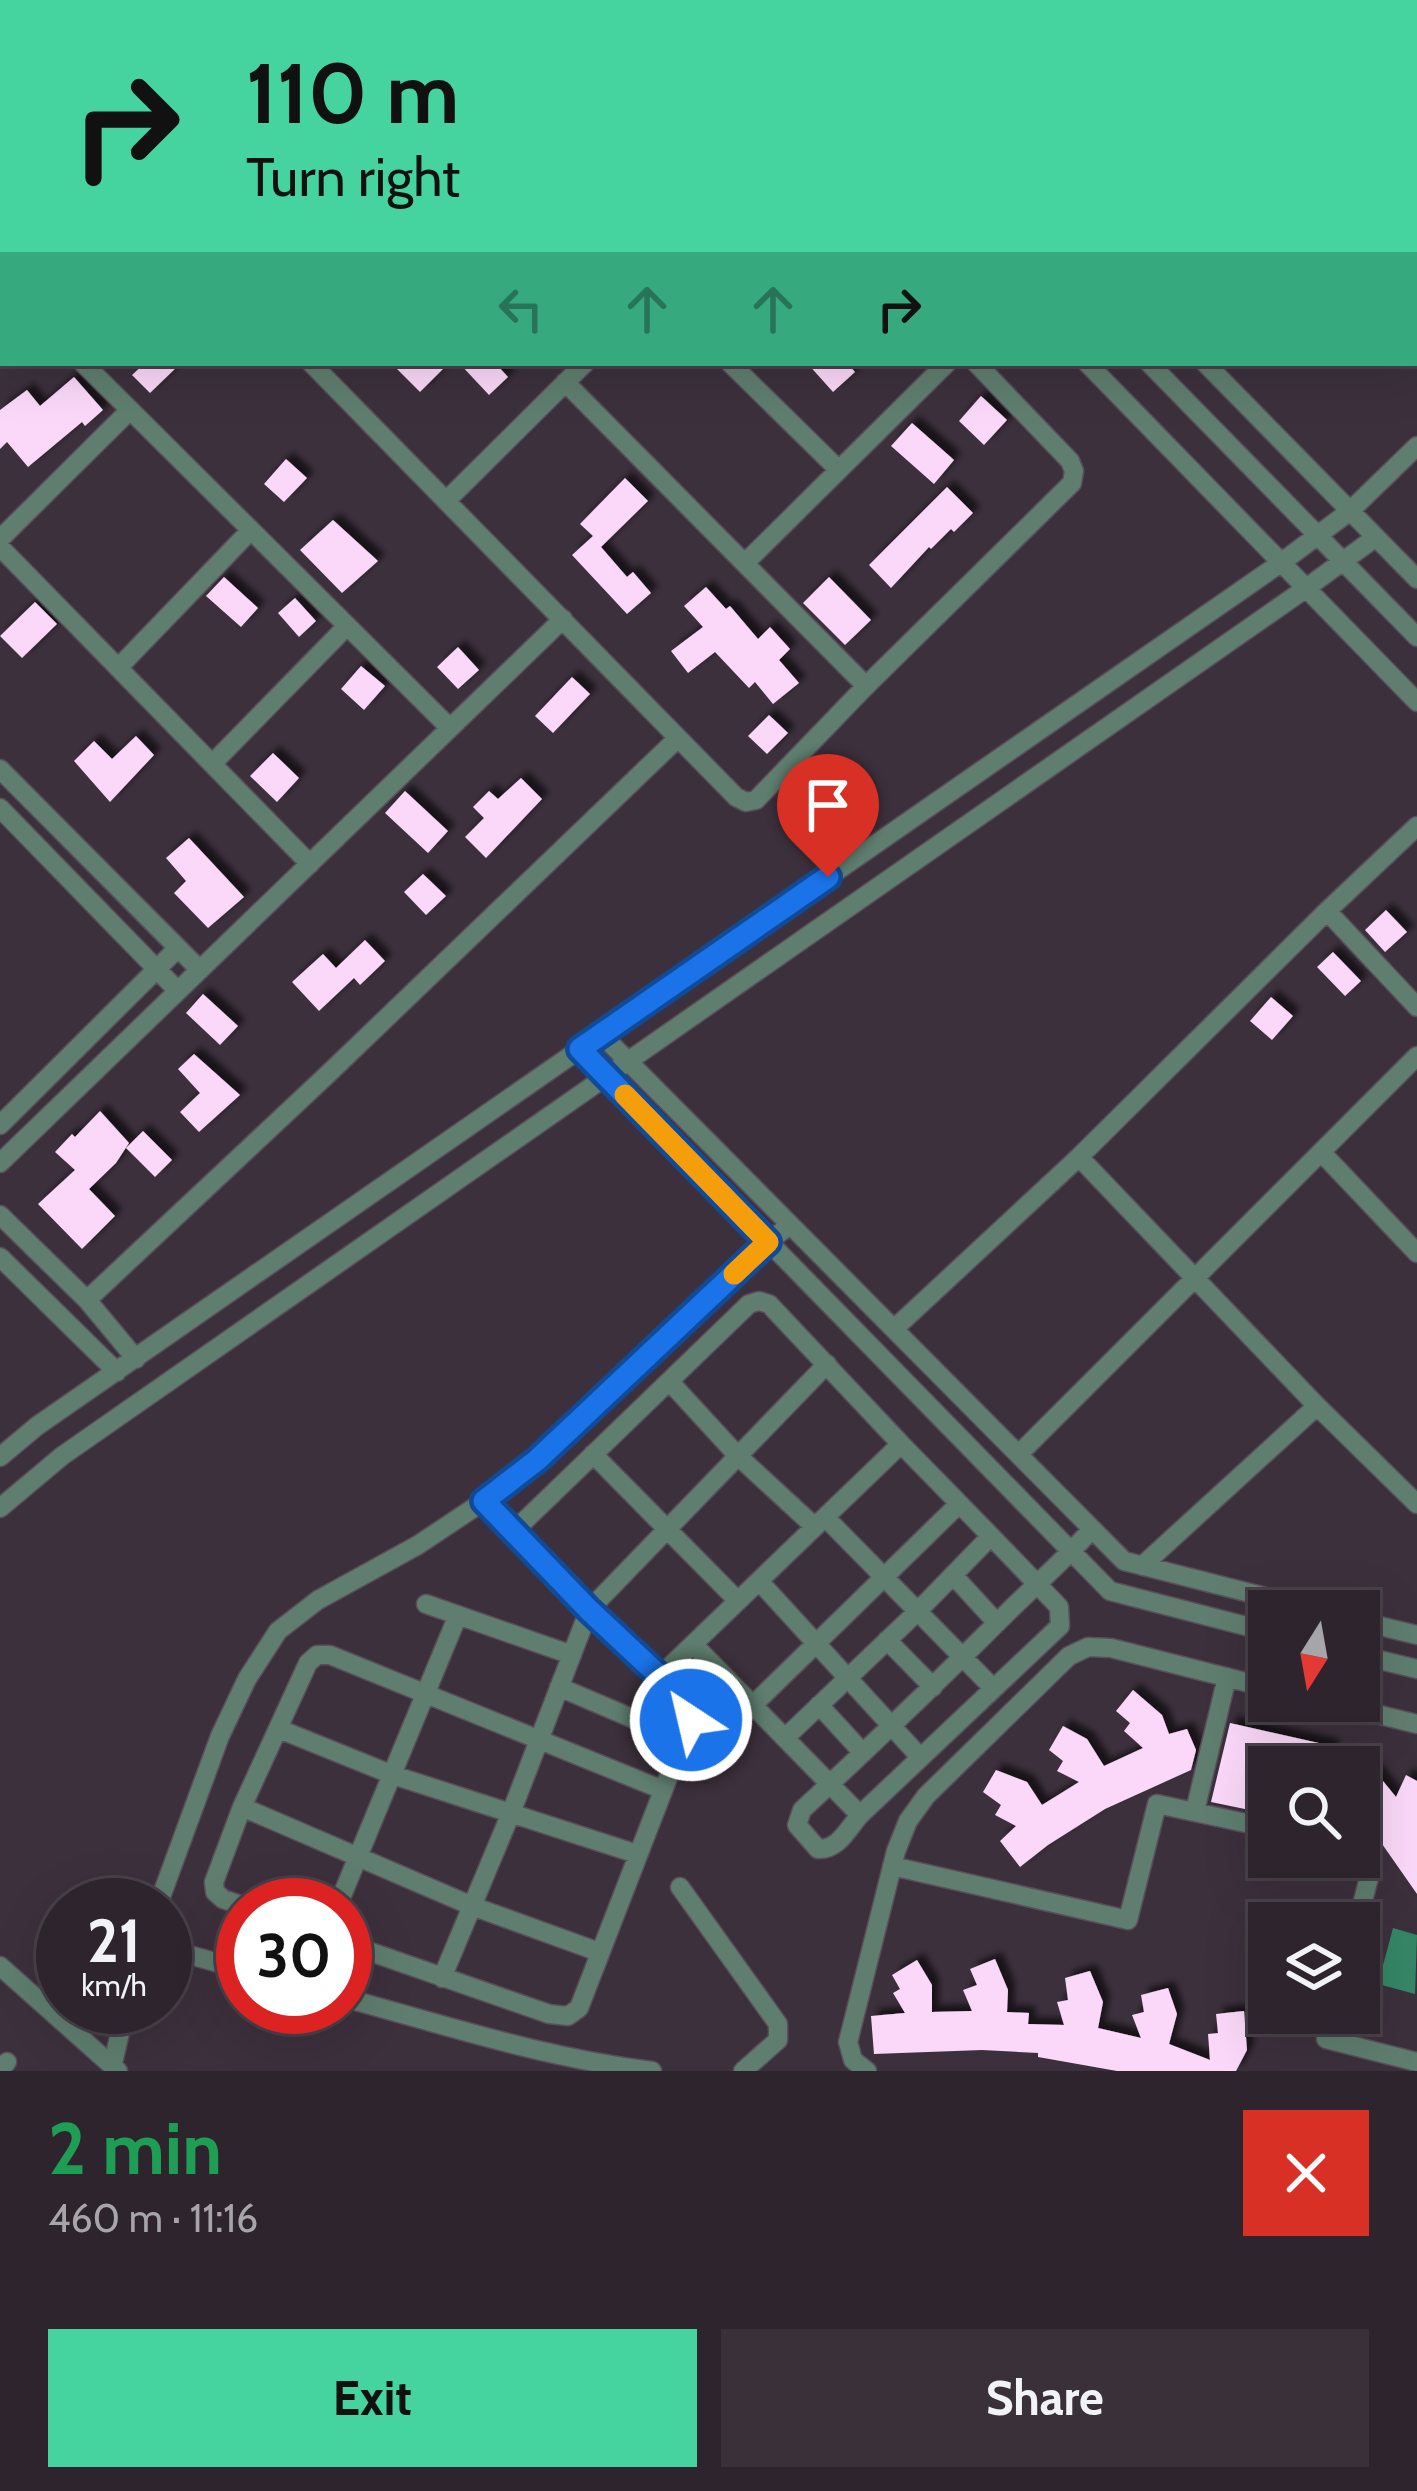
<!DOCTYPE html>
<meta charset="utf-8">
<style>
body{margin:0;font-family:Cabin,sans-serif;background:#393039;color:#f1f3f6;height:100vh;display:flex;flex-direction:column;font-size:45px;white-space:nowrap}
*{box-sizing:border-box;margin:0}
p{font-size:39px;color:#a7a4aa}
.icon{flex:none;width:66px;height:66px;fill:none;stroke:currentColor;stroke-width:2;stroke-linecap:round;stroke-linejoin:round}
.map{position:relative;height:2071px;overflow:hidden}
.side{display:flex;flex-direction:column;background:#2d242d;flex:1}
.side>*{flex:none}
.hud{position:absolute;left:0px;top:0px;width:1419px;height:366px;box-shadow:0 12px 48px #0002,0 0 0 3px #484149;background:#45d49f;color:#111;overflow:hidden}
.needle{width:78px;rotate:191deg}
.controls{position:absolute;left:1248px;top:1590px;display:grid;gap:24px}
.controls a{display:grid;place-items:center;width:132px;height:132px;border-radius:0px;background:#2d242d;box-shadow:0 12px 48px #0002,0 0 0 3px #484149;font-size:60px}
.speed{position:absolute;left:36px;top:1878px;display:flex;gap:24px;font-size:60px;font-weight:700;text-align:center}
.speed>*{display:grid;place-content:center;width:156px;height:156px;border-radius:50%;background:#2d242d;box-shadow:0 12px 48px #0002,0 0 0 3px #484149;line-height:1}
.speed small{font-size:30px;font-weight:400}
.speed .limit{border:18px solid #d22;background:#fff;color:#111}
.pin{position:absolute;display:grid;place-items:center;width:102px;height:102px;color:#fff;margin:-123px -51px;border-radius:50% 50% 50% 0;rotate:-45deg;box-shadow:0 0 12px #0007}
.pin .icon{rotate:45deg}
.me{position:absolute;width:132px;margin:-66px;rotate:325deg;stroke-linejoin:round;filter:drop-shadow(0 0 9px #0008)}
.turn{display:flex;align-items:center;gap:42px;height:252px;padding:0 48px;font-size:54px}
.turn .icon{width:156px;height:156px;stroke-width:2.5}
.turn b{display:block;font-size:84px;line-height:102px}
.lanes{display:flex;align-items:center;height:114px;padding:0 48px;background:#0003;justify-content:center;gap:60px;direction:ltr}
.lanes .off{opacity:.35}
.round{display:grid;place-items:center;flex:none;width:126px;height:126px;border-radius:0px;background:#393039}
.overview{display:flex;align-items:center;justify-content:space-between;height:204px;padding:0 48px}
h1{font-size:72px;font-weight:800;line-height:90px;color:#1e9e55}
.button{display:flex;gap:24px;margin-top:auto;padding:24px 48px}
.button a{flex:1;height:138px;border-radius:0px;background:#45d49f;color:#111;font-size:48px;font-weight:800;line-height:138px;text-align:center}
.button a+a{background:#393039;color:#f1f3f6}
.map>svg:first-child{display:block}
.water{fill:#358767}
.building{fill:#fbd8f9;filter:url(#shadow)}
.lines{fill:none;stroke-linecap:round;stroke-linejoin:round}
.minor-casing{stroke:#594e59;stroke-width:21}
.minor{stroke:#5f7e6f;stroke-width:18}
.route-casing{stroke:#114b97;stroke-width:30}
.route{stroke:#1a73e8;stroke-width:21}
.slow{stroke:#f59e0b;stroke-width:21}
</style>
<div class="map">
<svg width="1417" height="2071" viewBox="0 0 1417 2071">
<defs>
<filter id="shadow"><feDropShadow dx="7" dy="-7" stdDeviation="3" flood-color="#0009"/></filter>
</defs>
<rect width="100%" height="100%" fill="#3c303c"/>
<path class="water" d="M1393,1928L1417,1935L1415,1994L1378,1984Z"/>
<path class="building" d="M145,363H181L150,393L132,375Z
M391,363H449L420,392Z
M459,363H495L508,377L489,395Z
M807,363H847L855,372L833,392Z
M74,377L103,410L85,426L82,422L28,467L7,442L0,449V410L27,390L40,406Z
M981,396L1007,420L984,445L959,421Z
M912,423L954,460L934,484L891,446Z
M286,459L307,478L284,502L264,484Z
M625,478L648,501L601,547L627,577L633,572L651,593L627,614L572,555L593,536L580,524Z
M947,487L973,513L954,532L951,529L931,549L929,547L891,588L869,565Z
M333,520L378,561L342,593L300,550Z
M224,577L258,608L241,627L206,596Z
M829,577L871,620L845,645L803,603Z
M706,587L726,609L730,606L758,639L770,627L790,649L779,660L799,683L773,704L755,682L749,688L715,652L688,673L671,651L703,627L684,606Z
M295,598L316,621L299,637L278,613Z
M35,602L57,624L22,658L0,636Z
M458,647L479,670L458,689L437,667Z
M361,666L385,686L364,710L341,689Z
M572,677L590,694L553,733L535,716Z
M769,715L788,733L767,754L748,736Z
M136,736L154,755L110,802L74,761L94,741L112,759Z
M273,753L299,778L277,802L250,776Z
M521,778L542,799L486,858L465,837L484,818L473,807L489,791L498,799Z
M405,791L448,831L428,853L385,813Z
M189,838L244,897L208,928L174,893L186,881L166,858Z
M423,874L446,896L426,915L404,892Z
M1386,910L1407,932L1385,952L1365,930Z
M365,940L385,961L360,985L354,978L319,1011L292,982L323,954L336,968Z
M1333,952L1361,981L1345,996L1317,967Z
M203,994L238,1026L220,1045L186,1013Z
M1271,997L1293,1016L1272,1040L1250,1021Z
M194,1054L240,1095L199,1132L180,1112L200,1093L178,1069Z
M100,1111L129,1143L116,1163L89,1189L115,1216L82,1249L38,1204L75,1170L55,1152L72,1134L75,1137Z
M143,1131L172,1160L155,1177L126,1148Z
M1133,1690L1162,1715L1169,1734L1187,1729L1196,1750L1191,1770L1105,1809L1048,1845L1020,1867L1000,1841L1016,1826L995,1815L1001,1805L983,1792L996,1770L1027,1782L1042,1805L1079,1782L1057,1771L1063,1761L1049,1750L1063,1726L1087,1739L1104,1766L1143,1748L1124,1731L1130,1723L1116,1711Z
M1230,1723L1332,1746L1328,1767H1269V1814L1211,1802Z
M1374,1770L1396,1797L1406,1775L1417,1781V1894L1359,1811V1782Z
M995,1959L1008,1990L1007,2012L1029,2013L1028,2024L1064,2025L1057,2002L1068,2000L1065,1978L1090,1971L1103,2002L1098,2028L1141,2038L1132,2015L1144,2012L1141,1995L1168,1988L1177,2014L1169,2044L1210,2060L1208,2034L1218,2033L1216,2014L1244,2011L1247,2050L1236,2071H1117L1038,2057V2053L982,2050L874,2054L871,2016L905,2013L893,1993L900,1989L892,1975L917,1960L932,1985V2012L972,2011L963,1990L977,1985L970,1969Z"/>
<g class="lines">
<g class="minor-casing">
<path id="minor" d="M203,0L206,3
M622,0L625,3
M733,0L736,3
M792,0L795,3
M848,0L851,3
M281,3L284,0
M561,3L564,0
M0,48L3,51
M0,280L3,283
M0,355L3,352
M83,363L450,728
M311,363L736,797L746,802L756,800L866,686L1072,483L1074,471L1070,461L976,363
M730,363L839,470
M1087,363L1417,702
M1149,363L1417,637
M1205,363L1417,579
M565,382L866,686
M446,501L585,363
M0,539L130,410
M0,547L310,864
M745,563L947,363
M118,668L251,530
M212,764L347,626
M0,769L200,970
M0,808L178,991
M1327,911L1417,1007
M601,1034L1124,1561L1321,1611
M580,1049L1110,1591L1269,1632
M0,1125L178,948
M1322,1153L1417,1253
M1079,1157L1317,1406L1417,1504
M0,1163L563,619
M0,1215L87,1300L136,1359
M0,1257L117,1372
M87,1300L328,1074L678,738
M894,1329L1079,1157L1327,911L1417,826
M670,1382L738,1456L815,1527
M901,1444C954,1498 1007,1552 1059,1607L1060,1626L860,1815C848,1829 838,1850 818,1849L797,1825L802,1810C873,1744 943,1677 1012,1608C1039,1582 1067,1557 1092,1529
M593,1454L738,1601
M1019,1454L1417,1056
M0,1457L37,1426L1282,562L1350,511L1417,446
M0,1508L62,1456L1305,589L1376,537
M825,1517L993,1688
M514,1531L749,1304L759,1301L769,1304L901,1444L660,1676
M1142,1566L1317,1406
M953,1575L997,1623
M759,1581L920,1757
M426,1604L572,1655
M1359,1621L1417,1635
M887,1640L933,1687
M693,1644L860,1815
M1359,1655L1417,1669
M559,1687L683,1740
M1323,1701L1417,1724
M753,1705L959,1504
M819,1705L863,1753
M279,1729L393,1775L637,1854
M785,1738L918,1611L990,1537
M242,1807L472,1906L599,1952
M1195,1811L1227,1677
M1354,1857L1370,1874L1357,1923
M892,1866L1128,1920L1157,1804L1269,1828
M680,1887L778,2024V2040L743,2071
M158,1905L220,1736L247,1679L278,1631L318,1600L418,1545L484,1501L537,1459L768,1242L790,1225
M338,1905L458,1615
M243,1906L223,1899L215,1892L214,1882L242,1807L308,1663L317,1655H330L663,1790
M345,1943L549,2014L568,2016L579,2008L690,1721L692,1710L686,1701L589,1610L484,1501
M165,1948L243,1970
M0,1966L118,2071
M442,1978L511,1813L589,1610L827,1364
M345,1998C448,2026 545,2058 652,2071
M1333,2013L1326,2039L1417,2062
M112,2067L126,2007
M0,2069L7,2062
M867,2071L853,2060L848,2042L896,1851L908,1821L926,1796L1069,1656L1088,1647L1111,1648L1269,1688"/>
</g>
<use href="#minor" class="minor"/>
</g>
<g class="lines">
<g class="route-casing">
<path id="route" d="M691,1720L692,1710L686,1701L589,1610L484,1501L537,1460L768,1242L580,1049L828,877"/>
</g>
<use href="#route" class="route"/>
<path class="slow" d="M625,1095L768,1242L734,1274"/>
</g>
</svg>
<div class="controls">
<a><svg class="needle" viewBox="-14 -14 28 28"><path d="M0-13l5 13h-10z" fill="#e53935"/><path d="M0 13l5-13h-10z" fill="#a7a4aa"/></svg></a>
<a><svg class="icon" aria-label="search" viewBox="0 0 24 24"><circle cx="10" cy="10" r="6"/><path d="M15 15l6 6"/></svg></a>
<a><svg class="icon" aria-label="layers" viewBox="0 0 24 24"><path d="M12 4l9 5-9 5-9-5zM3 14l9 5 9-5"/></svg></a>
</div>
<div class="speed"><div>21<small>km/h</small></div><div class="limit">30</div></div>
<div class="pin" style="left:828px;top:877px;background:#d93025"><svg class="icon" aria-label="arrive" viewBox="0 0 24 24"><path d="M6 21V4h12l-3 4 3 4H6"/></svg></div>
<svg class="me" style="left:691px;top:1720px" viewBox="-20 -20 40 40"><circle r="17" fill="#1a73e8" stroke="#fff" stroke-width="3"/><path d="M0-11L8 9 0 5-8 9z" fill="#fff"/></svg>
<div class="hud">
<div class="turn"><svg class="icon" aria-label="right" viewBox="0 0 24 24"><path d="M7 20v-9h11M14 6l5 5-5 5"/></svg><div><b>110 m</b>Turn right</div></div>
<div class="lanes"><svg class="icon off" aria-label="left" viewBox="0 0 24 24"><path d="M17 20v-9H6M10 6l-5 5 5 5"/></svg><svg class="icon off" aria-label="ahead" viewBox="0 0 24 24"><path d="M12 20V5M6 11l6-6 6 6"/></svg><svg class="icon off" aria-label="ahead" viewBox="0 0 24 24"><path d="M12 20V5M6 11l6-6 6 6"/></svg><svg class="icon" aria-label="right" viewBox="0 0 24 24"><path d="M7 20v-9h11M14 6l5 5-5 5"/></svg></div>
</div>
</div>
<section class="side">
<div class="overview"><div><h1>2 min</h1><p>460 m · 11:16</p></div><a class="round" style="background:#d93025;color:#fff"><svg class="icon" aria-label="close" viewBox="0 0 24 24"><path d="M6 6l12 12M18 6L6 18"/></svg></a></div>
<div class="button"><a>Exit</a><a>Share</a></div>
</section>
